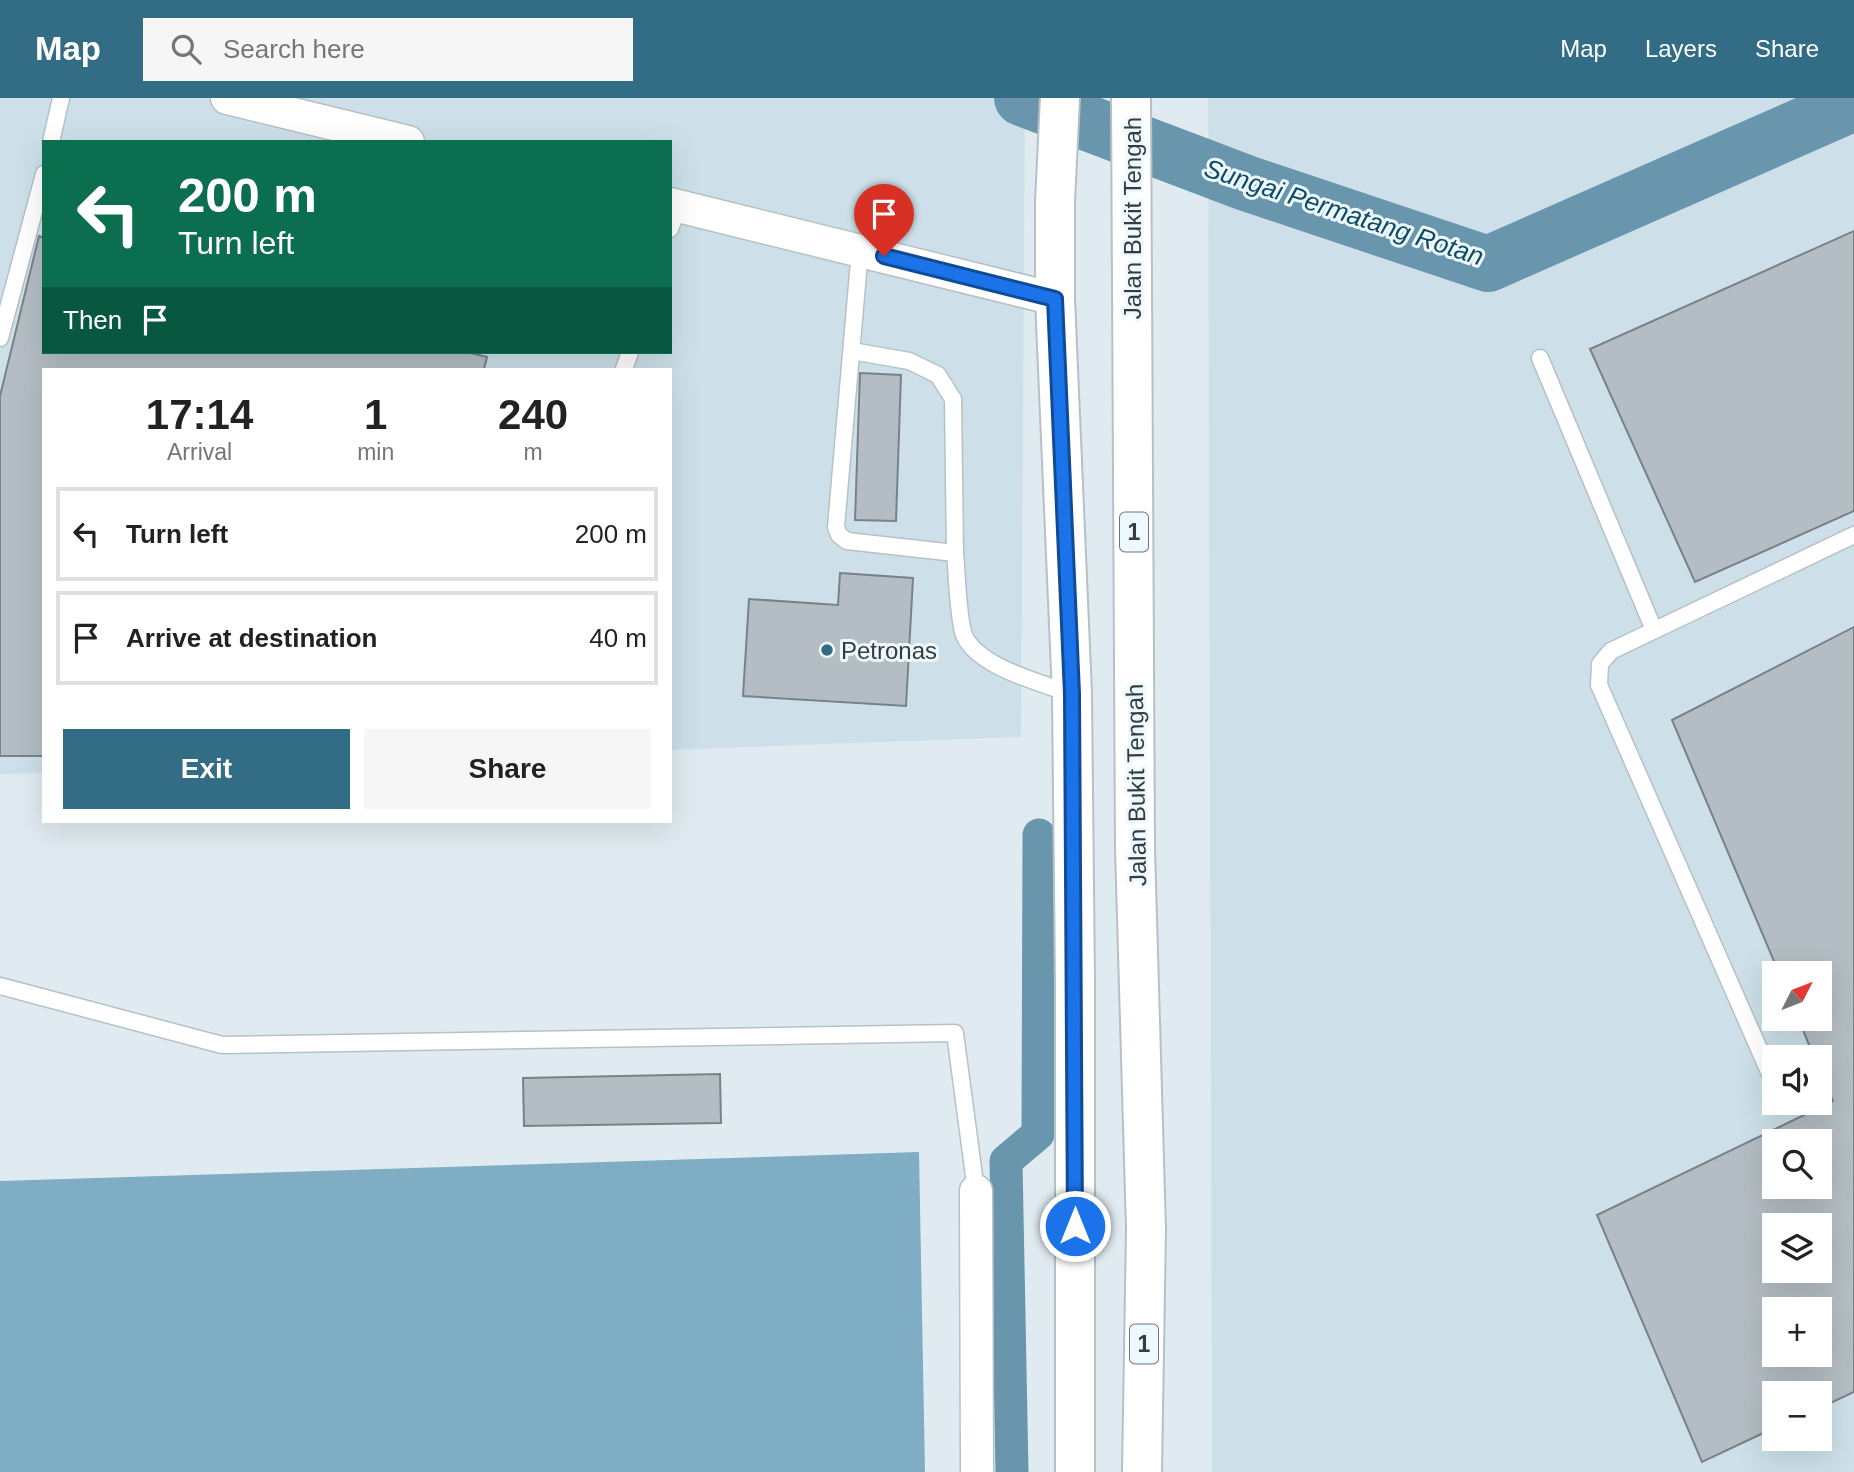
<!DOCTYPE html>
<meta charset="utf-8">
<style>
body{margin:0;font-family:Helvetica,sans-serif;background:#f6f6f6;color:#222;height:100vh;display:flex;flex-direction:column;font-size:26px;white-space:nowrap}
*{box-sizing:border-box;margin:0}
p{font-size:23px;color:#767676}
.icon{flex:none;width:38px;height:38px;fill:none;stroke:currentColor;stroke-width:2;stroke-linecap:round;stroke-linejoin:round}
.map{position:relative;flex:1;overflow:hidden}
.sheet{position:absolute;left:42px;top:270px;width:630px;height:455px;display:flex;flex-direction:column;background:#fff;border-radius:0px;box-shadow:0 7px 28px #0002}
.sheet>*{flex:none}
.hud{position:absolute;left:42px;top:42px;width:630px;height:214px;border-radius:0px;box-shadow:0 7px 28px #0002;background:#0b6e4f;color:#fff;overflow:hidden}
.needle{width:46px;rotate:48deg}
.fabs{position:absolute;left:1762px;top:863px;display:grid;gap:14px}
.fabs a{display:grid;place-items:center;width:70px;height:70px;border-radius:0px;background:#fff;box-shadow:0 7px 28px #0002;font-size:35px}
.pin{position:absolute;display:grid;place-items:center;width:60px;height:60px;color:#fff;margin:-72px -30px;border-radius:50% 50% 50% 0;rotate:-45deg;box-shadow:0 0 7px #0007}
.pin .icon{rotate:45deg}
.me{position:absolute;width:77px;margin:-38px;rotate:0deg;stroke-linejoin:round;filter:drop-shadow(0 0 5px #0008)}
.turn{display:flex;align-items:center;gap:24px;height:147px;padding:0 21px;font-size:32px}
.turn .icon{width:91px;height:91px;stroke-width:2.5}
.turn b{display:block;font-size:49px;line-height:60px}
.then{display:flex;align-items:center;height:66px;padding:0 21px;background:#0003;gap:14px;font-size:26px}
.eta{display:flex;justify-content:space-evenly;align-items:center;height:119px;text-align:center}
.eta b{font-size:42px;font-weight:700;line-height:49px}
.action{display:flex;gap:14px;margin-top:auto;padding:14px 21px}
.action a{flex:1;height:80px;border-radius:0px;background:#336c85;color:#fff;font-size:28px;font-weight:700;line-height:80px;text-align:center}
.action a+a{background:#f6f6f6;color:#222}
ul{padding:0;list-style:none}
li{display:flex;align-items:center;gap:21px;height:94px;margin:0 14px 10px;padding:0 7px;border:4px solid #e0e0e0;border-radius:0px}
li div{flex:1}
li b{display:block;font-size:26px}
li em{font-style:normal}
header{display:flex;align-items:center;gap:42px;box-sizing:border-box;height:98px;padding:0 35px;background:#336c85;color:#fff}
header strong{font-size:33px}
nav{display:flex;gap:38px;margin-inline-start:auto;font-size:24px}
.search{width:490px;height:63px;background:#f6f6f6;display:flex;align-items:center;gap:18px;box-sizing:border-box;padding:0 24px;border-radius:0px;color:#767676;font-size:26px}
.map>svg:first-child{display:block}
.built{fill:#cde0e9;fill-rule:evenodd}
.forest{fill:#7fadc4}
.lines{fill:none;stroke-linecap:round;stroke-linejoin:round}
.canal{stroke:#6996ad;stroke-width:33}
.river{stroke:#6996ad;stroke-width:56}
.building{fill:#b3bdc3;stroke:#788287;stroke-width:2;fill-rule:evenodd}
.lane-casing{stroke:#b6c1c6;stroke-width:19}
.street-casing{stroke:#b6c1c6;stroke-width:35}
.highway-casing{stroke:#b6c1c6;stroke-width:42}
.lane{stroke:#fff;stroke-width:16}
.street{stroke:#fff;stroke-width:32}
.highway{stroke:#fff;stroke-width:38}
.route-casing{stroke:#114b97;stroke-width:18}
.route{stroke:#1a73e8;stroke-width:12}
.poi-dot{fill:#336c85;stroke:#eef9ff;stroke-width:2.5}
.labels{text-anchor:middle;dominant-baseline:central;stroke-width:6;stroke-linejoin:round;paint-order:stroke}
.shield{fill:#eef9ff;stroke:#6d7477;stroke-width:2}
.shield-label{font-size:23px;font-weight:bold;fill:#363b3d}
.street-label{font-size:24px;fill:#363b3d;stroke:#eef9ff}
.poi-label{font-size:24px;fill:#363b3d;stroke:#eef9ff;text-anchor:start}
.water-label{font-size:26px;font-style:italic;fill:#0f4c64;stroke:#eef9ff}
</style>
<header>
<strong>Map</strong>
<div class="search"><svg class="icon" aria-label="search" viewBox="0 0 24 24"><circle cx="10" cy="10" r="6"/><path d="M15 15l6 6"/></svg>Search here</div>
<nav><a>Map</a><a>Layers</a><a>Share</a></nav>
</header>
<div class="map">
<svg width="1854" height="1374" viewBox="0 0 1854 1374">
<rect width="100%" height="100%" fill="#e0ebf1"/>
<path class="built" d="M0,0H1025L1021,639L670,652V271H44V675L0,676ZM44,44H670V254H44Z
M1208,0H1854V1374H1212ZM1774,875H1820V920H1774ZM1774,959H1820V1004H1774ZM1774,1043H1820V1088H1774ZM1774,1127H1820V1172H1774ZM1774,1211H1820V1256H1774ZM1774,1295H1820V1340H1774Z"/>
<path class="forest" d="M919,1054L925,1374H0V1083Z"/>
<g class="lines">
<path class="canal" d="M1012,1374L1006,1063L1038,1036L1039,737"/>
<path class="river" d="M1022,0L1246,85L1488,166L1854,5"/>
</g>
<path class="building" d="M1854,133V413L1695,484L1590,251Z
M39,138L44,140V254H467L487,259L484,271H44V658H0V298Z
M860,275L901,277L896,423L855,422Z
M840,475L913,480L906,608L743,598L749,501L838,507Z
M1854,529V1294L1820,1310V1295H1774V1330L1702,1364L1597,1117L1833,1003L1820,972V959H1814L1798,920H1820V875H1779L1672,622ZM1774,1043H1820V1088H1774ZM1774,1127H1820V1172H1774ZM1774,1211H1820V1256H1774Z
M720,976L721,1025L524,1028L523,980Z"/>
<g class="lines">
<g class="lane-casing">
<path id="lane" d="M51,44L61,0
M670,131L678,108
M860,152L836,429L839,437L847,443L955,455C957,475 958,521 964,537C977,569 1040,584 1071,596
M0,240L44,76
M852,253L909,263L938,277L953,301L955,455
M1540,260L1654,532
M624,271L630,254
M0,888L222,947L955,935L976,1093
M1774,985L1599,587L1600,566L1611,553L1854,437
M1783,1004L1784,1006"/>
</g>
<g class="street-casing">
<path id="street" d="M227,0L408,44
M670,106L1055,201
M976,1093L977,1374"/>
</g>
<g class="highway-casing">
<path id="highway" d="M1060,0L1055,104V201L1072,596L1075,883V1374
M1131,0L1135,751L1146,1131L1142,1374"/>
</g>
<use href="#lane" class="lane"/>
<use href="#street" class="street"/>
<use href="#highway" class="highway"/>
</g>
<g class="lines">
<g class="route-casing">
<path id="route" d="M884,158L1055,201L1072,596L1075,1128"/>
</g>
<use href="#route" class="route"/>
</g>
<circle class="poi-dot" cx="827" cy="552" r="7"/>
<g class="labels">
<g class="shield">
<rect x="1120" y="414.5" width="28" height="39" rx="5"/>
<rect x="1130" y="1226.5" width="28" height="39" rx="5"/>
</g>
<g class="shield-label">
<text x="1134" y="434">1</text>
<text x="1144" y="1246">1</text>
</g>
<g class="street-label">
<text transform="translate(1132 120) rotate(-90)">Jalan Bukit Tengah</text>
<text transform="translate(1136 687) rotate(-91)">Jalan Bukit Tengah</text>
</g>
<g class="poi-label">
<text x="841" y="552">Petronas</text>
</g>
<g class="water-label">
<text transform="translate(1344 114) rotate(18)">Sungai Permatang Rotan</text>
</g>
</g>
</svg>
<div class="fabs">
<a><svg class="needle" viewBox="-14 -14 28 28"><path d="M0-13l5 13h-10z" fill="#e53935"/><path d="M0 13l5-13h-10z" fill="#767676"/></svg></a>
<a><svg class="icon" aria-label="sound" viewBox="0 0 24 24"><path d="M4 9h4l5-4v14l-5-4H4zM17 9q2 3 0 6"/></svg></a>
<a><svg class="icon" aria-label="search" viewBox="0 0 24 24"><circle cx="10" cy="10" r="6"/><path d="M15 15l6 6"/></svg></a>
<a><svg class="icon" aria-label="layers" viewBox="0 0 24 24"><path d="M12 4l9 5-9 5-9-5zM3 14l9 5 9-5"/></svg></a>
<a>+</a>
<a>−</a>
</div>
<div class="pin" style="left:884px;top:158px;background:#d93025"><svg class="icon" aria-label="arrive" viewBox="0 0 24 24"><path d="M6 21V4h12l-3 4 3 4H6"/></svg></div>
<svg class="me" style="left:1075px;top:1128px" viewBox="-20 -20 40 40"><circle r="17" fill="#1a73e8" stroke="#fff" stroke-width="3"/><path d="M0-11L8 9 0 5-8 9z" fill="#fff"/></svg>
<div class="hud">
<div class="turn"><svg class="icon" aria-label="left" viewBox="0 0 24 24"><path d="M17 20v-9H6M10 6l-5 5 5 5"/></svg><div><b>200 m</b>Turn left</div></div>
<div class="then">Then<svg class="icon" aria-label="arrive" viewBox="0 0 24 24"><path d="M6 21V4h12l-3 4 3 4H6"/></svg></div>
</div>
<section class="sheet">
<div class="eta">
<div><b>17:14</b><p>Arrival</p></div>
<div><b>1</b><p>min</p></div>
<div><b>240</b><p>m</p></div>
</div>
<ul>
<li><svg class="icon" aria-label="left" viewBox="0 0 24 24"><path d="M17 20v-9H6M10 6l-5 5 5 5"/></svg><div><b>Turn left</b></div><em>200 m</em></li>
<li><svg class="icon" aria-label="arrive" viewBox="0 0 24 24"><path d="M6 21V4h12l-3 4 3 4H6"/></svg><div><b>Arrive at destination</b></div><em>40 m</em></li>
</ul>
<div class="action"><a>Exit</a><a>Share</a></div>
</section>
</div>
